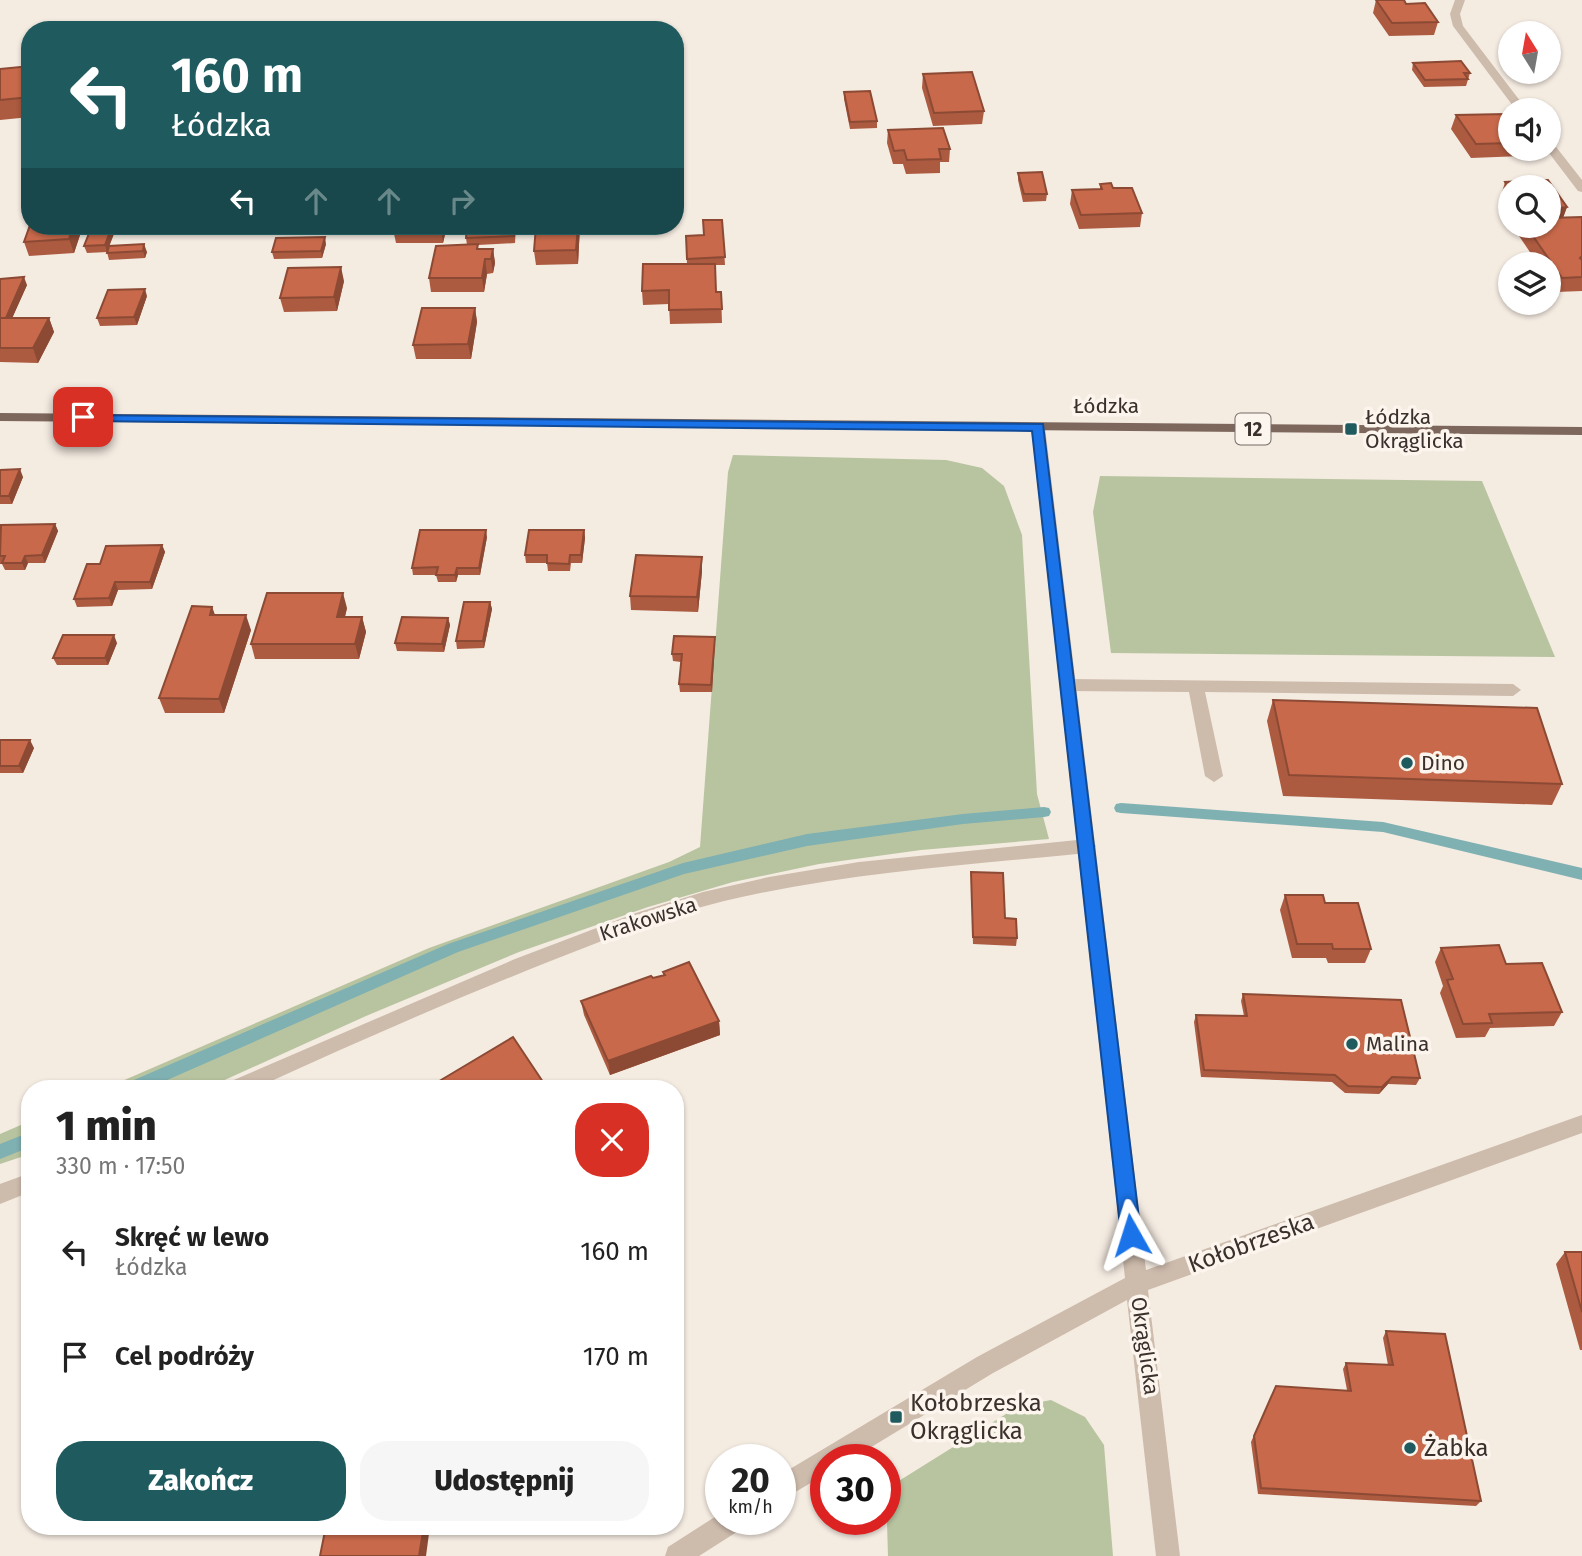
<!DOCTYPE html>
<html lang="pl">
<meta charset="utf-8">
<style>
body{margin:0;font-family:"Fira Sans",sans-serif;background:#f6f6f6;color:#222;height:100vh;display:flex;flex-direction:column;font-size:26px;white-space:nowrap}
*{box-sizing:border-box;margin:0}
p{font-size:23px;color:#767676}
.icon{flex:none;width:38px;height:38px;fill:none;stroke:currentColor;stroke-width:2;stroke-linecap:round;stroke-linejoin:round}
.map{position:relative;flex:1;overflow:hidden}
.details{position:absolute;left:21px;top:1080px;width:663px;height:455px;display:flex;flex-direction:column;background:#fff;border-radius:28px;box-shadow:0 2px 5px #0004}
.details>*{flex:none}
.top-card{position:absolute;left:21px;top:21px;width:663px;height:214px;border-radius:28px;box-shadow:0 2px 5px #0004;background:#1f5a5e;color:#fff;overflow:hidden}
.needle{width:46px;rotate:349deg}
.buttons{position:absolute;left:1498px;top:21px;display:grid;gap:14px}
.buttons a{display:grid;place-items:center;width:63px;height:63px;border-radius:50%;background:#fff;box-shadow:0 2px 5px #0004;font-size:35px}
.speed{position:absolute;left:705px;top:1444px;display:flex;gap:14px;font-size:35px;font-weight:700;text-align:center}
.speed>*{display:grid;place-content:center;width:91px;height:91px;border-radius:50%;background:#fff;box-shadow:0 2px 5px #0004;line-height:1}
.speed small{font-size:18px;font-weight:400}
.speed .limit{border:10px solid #d22;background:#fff;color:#111}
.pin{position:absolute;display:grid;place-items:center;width:60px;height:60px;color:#fff;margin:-30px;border-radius:14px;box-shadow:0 4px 10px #0006}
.me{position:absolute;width:77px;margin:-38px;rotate:354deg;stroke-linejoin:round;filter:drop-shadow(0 0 5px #0008)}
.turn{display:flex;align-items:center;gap:24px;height:147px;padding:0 35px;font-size:32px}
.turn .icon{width:91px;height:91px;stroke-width:2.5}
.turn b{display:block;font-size:49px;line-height:60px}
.lanes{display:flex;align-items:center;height:66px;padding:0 35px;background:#0003;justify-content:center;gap:35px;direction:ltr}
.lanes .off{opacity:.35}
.round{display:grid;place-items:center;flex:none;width:74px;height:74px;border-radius:28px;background:#f6f6f6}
.summary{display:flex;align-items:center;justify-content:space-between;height:119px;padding:0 35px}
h1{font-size:42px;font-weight:800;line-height:52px}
.cta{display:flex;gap:14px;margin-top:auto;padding:14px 35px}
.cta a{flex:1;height:80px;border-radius:28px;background:#1f5a5e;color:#fff;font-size:28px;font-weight:800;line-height:80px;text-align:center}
.cta a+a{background:#f6f6f6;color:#222}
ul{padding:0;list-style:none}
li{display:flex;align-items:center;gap:21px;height:105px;padding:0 35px}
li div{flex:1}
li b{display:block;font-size:26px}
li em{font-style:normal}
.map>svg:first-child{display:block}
.green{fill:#b8c4a0}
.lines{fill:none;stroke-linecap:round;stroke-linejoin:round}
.stream{fill:#7fb0b2;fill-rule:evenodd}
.lane{fill:#cdbbac;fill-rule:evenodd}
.street{fill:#cdbbac;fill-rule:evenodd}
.primary{fill:#7d675c;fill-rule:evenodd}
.wall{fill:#ac5a40}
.shaded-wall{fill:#8c4a34}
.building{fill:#c8694b;stroke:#8c4a34;stroke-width:2}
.route{fill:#1a73e8;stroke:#114b97;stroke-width:2}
.poi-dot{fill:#1f5a5e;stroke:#fbf5ee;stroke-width:2.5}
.labels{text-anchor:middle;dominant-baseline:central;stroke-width:7;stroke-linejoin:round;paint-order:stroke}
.shield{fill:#fbf5ee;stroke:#756b66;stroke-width:2}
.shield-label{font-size:19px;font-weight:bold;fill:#3b302b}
.street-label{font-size:21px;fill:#3b302b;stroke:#fbf5ee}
.poi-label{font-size:21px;fill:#3b302b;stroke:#fbf5ee;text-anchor:start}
.near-street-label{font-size:24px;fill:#3b302b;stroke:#fbf5ee}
.near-poi-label{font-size:24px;fill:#3b302b;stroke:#fbf5ee;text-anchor:start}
</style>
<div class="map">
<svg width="1582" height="1556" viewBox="0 0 1582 1556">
<rect width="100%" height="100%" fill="#f4ebe1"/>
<path class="green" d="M733,455L946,460L982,468L1004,486L1022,535L1037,794L1049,839L921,850L819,864L733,882L648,907L519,952L366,1016L207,1088H106L429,948L669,862L700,847L728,472Z
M1100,476L1482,481L1555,657L1111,653L1093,512Z
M30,1121V1154L0,1164V1134Z
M1051,1400L1085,1417L1104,1445L1113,1556H888L886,1489L1019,1406Z"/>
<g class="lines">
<path class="stream" d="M1121,803L1383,822L1582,868V880L1383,832L1121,813L1116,812L1114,808L1116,804Z
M1044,807L1049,808L1051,812L1049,816L1044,817L963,824L807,846L684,874L458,952L149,1088H125L127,1083L448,944L683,863L807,834L963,814Z
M30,1132V1147L0,1159V1144Z"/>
<path class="lane" d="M1455,0H1465L1460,14L1463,26L1527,110H1516L1453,26L1450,14Z
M1549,142L1553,143L1582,180V192L1578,191L1546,149H1549Z
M1068,679L1513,684L1521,690L1513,696L1205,692L1223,776L1214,782L1205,776L1189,692L1068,691L1060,685Z
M1087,839L1093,841L1096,846L1093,851L1087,853C966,865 843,873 724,901C664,916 606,939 548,962C450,1001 352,1044 256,1088H226L229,1082L515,959L636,913L703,892L769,877L859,862Z
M30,1173V1192L0,1204V1184Z"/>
<path class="street" d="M1038,423L1045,427L1146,1270L1582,1115V1133L1148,1290L1180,1556H1156L1127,1300L993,1373L850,1460H826V1474L780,1501V1475L977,1357L1125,1278L1031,427Z
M721,1513V1519H746L743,1528L699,1556H665L668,1547Z"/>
<path class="primary" d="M0,413L1582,427V435L0,421Z"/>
</g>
<path class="wall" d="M1376,0L1406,4L1438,22L1434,35L1389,36L1373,13Z
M1413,63L1470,73L1466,86L1424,87L1412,70Z
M30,66V117L0,120V69Z
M923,74L984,111L982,124L933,126L922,88Z
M844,92L877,121V128L850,129L844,99Z
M1456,115L1510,119V149H1525L1522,156L1471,158L1451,129Z
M888,130L950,149L949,162H940V173L906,174L903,164H893L887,143Z
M1018,173L1047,194L1046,201L1023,202L1018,180Z
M1505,182L1567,207L1563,217H1582V291L1556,292L1549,281V264H1538L1517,233L1519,226H1549L1510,187V214L1501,196Z
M1100,184L1113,188L1142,213L1140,227L1079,229L1070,204L1072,190L1100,189Z
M722,220L725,265H715L716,292H721L722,323L670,324L669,304L643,305L642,291L687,264L686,236L703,235Z
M83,226L74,253L29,256L24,242Z
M92,226H117L109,246L147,252L145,258L109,260L107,252L87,253L84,246Z
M394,226H447L443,243H396L393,229Z
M467,226H516L515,243L478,245V249H493L495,263L493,273L487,274L484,292H431L429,278L467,245L466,238Z
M536,226H580L578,264L536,265L534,251Z
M326,244L322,258L274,259L272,252Z
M0,279L27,285L12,318H49L54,332L38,363L0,362Z
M344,281L337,311L284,312L280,298Z
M147,296L137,325L100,326L97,318Z
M475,308L477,322L471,359H416L413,345Z
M0,470L23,477L12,504H0Z
M55,524L58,531L45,563H28L25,570H5L2,564H0V526Z
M584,530L585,538L582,563H571L570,571H548L547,563H526L525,555Z
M487,537L480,575H458L456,582H438L436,575H413L412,568Z
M162,545L165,552L152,589L118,590L112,606L77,607L74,599L100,564Z
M702,557V571L698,612L631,610L630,596Z
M490,602L492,609L484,648L457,649L456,641Z
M212,607L215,615L251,630L224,713H165L159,698Z
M347,608L345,617H362L366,632L359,659H255L251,644Z
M448,618L450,625L444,652L397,651L395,643Z
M715,637L712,692H680L679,684L681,662L673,661L672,654Z
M117,643L108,665H57L53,658Z
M1273,700L1562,784L1552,805L1283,796L1267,721Z
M0,740L34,748L23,773H0Z
M971,872L1017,938L1016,946L973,944L971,879Z
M1285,895L1325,903L1371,949L1365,963H1328L1326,958H1292L1280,910Z
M1441,948L1506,964L1562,1012L1554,1026L1490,1028L1485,1037L1456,1038L1440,993L1443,986L1435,962Z
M663,972L719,1021L720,1035L610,1075L584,1015L581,1001L663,975Z
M1243,994L1420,1078L1416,1085L1388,1084L1379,1094L1345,1093L1332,1082L1201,1077L1194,1022L1196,1015L1244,1016L1241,1001Z
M1565,1252H1582V1350H1580L1556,1264Z
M1386,1331L1481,1501L1476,1506L1258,1494L1251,1442L1273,1392L1347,1390L1343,1369L1346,1363L1388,1365L1383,1338Z"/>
<path class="shaded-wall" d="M1567,207L1562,221L1549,222V209Z
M73,226H83L74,253L69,239Z
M112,226H117L107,252L105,245Z
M441,226H447L443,243L441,229Z
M578,226H580L578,264L576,250Z
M325,237L326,244L322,258L321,251Z
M144,244L147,252L145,258L143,251Z
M493,249L495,263L493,273L491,259Z
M485,259L487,274L484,292L482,278Z
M341,267L344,281L337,311L334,297Z
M24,277L27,285L6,332L3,325Z
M145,289L147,296L137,325L134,317Z
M475,308L477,322L471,359L468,344Z
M49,318L54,332L38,363L33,348Z
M20,469L23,477L12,504L9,496Z
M55,524L58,531L45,563L42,555Z
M486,530L487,537L480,575L479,568Z
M584,530L585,538L582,563L581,555Z
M162,545L165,552L152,589L150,582Z
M25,556L28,563L25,570L22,563Z
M702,557V571L698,612L697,597Z
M457,568L458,575L456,582L455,575Z
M115,582L118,590L112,606L109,598Z
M343,593L347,608L341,632L337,617Z
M490,602L492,609L484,648L483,641Z
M212,607L217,621L210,615Z
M246,615L251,630L224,713L219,699Z
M362,617L366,632L359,659L355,644Z
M448,618L450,625L444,652L442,644Z
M114,635L117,643L108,665L105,658Z
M715,637V644L712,692L711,685Z
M30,740L34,748L23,773L19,766Z
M719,1021L720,1035L610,1075L608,1061Z
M1392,1077L1388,1084L1379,1094L1382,1087Z
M424,1526H430L426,1556H419Z"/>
<path class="building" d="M1376,0H1404L1406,4L1425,3L1438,22L1392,23Z
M1461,61L1470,73H1464L1468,79L1425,80L1413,63Z
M30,66V97L0,100V69Z
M972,72L984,111L934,113L923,74Z
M870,91L877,121L850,122L844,92Z
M1507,114L1510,119V125H1507L1510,129V143L1476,144L1456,115Z
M943,128L950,149H939L941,159L907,160L904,150L894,151L888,130Z
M1042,172L1047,194H1024L1018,173Z
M1548,180L1567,207L1549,209V187H1510V191L1505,182Z
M1111,183L1113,188H1132L1142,213L1081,215L1072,190L1102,189L1100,184Z
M1582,217V256L1580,258L1582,260V277L1562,278L1526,226H1549V218Z
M703,220H722L725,257L687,259L686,236L704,235Z
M30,225V226H73L69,239L24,242Z
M92,226H112L105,245L84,246Z
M394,226H441V229H393Z
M467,226H515L514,236L466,238Z
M536,226H578L576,250L534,251Z
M325,237L321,251L272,252L276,238Z
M144,244L143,251L107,253L109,246Z
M478,244L477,249H493L491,259H485L482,278H429L436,246Z
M643,264H715L716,292H721L722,309L669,310V290L642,291Z
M341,267L334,297L280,298L288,268Z
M24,277L6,318H0V279Z
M145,289L134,317L97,318L108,290Z
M422,308H475L468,344L413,345Z
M0,318H49L33,348H0Z
M20,469L9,496H0V470Z
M55,524L42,555L25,556L22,563H2L5,556H0L1,525Z
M420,530H486L479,568H457L455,575H436L438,567L412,568Z
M529,530H584L581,555H570L569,564L547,563V555H525Z
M162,545L150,582H115L109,598L74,599L87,564H100L106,546Z
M636,555L702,557L697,597L630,596Z
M267,593H343L337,617H362L355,644H251Z
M464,602H490L483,641H456Z
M192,606L212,607L210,615H246L219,699L159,698Z
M402,617L448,618L442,644L395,643Z
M63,635H114L105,658H53Z
M674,636L715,637L711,685L679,684L682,654H672Z
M1273,700L1537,708L1562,784L1289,775Z
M0,740H30L19,766H0Z
M971,872L1003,873L1005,918L1016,919L1017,938L973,937Z
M1285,895H1323L1325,903H1358L1371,949H1333L1332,944H1297Z
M1499,945L1506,964L1542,963L1562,1012L1489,1014L1492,1023L1463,1024L1447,980L1453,979L1441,948Z
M689,962L719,1021L608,1061L581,1001L651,976L653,978L665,975L663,972Z
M1243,994L1401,1000L1420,1078L1392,1077L1382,1087L1348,1086L1335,1075L1204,1070L1196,1015L1247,1016Z
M513,1037L547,1088H439L436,1083Z
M1565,1252H1582V1312Z
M30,1267V1280L25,1269Z
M1386,1331L1445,1334L1481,1501L1261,1488L1254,1436L1276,1386L1351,1391L1346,1363L1393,1365Z
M326,1526H424L419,1556H320Z"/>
<path class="route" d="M78,415L1043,424L1141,1235L1138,1241L1131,1244L1124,1241L1121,1235L1032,431L83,421L78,420Z"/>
<g class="poi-dot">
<rect x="1344" y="422" width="14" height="14" rx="3.5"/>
<circle cx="1407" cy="763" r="7"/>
<circle cx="1352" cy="1044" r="7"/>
<rect x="889" y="1410" width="14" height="14" rx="3.5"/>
<circle cx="1410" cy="1448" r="7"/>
</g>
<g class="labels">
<rect class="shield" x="1235.5" y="413.5" width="35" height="31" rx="5"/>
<g class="shield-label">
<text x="1253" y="429">12</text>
</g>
<g class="street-label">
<text x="1106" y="406">Łódzka</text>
<text transform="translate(648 919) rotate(-18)">Krakowska</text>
<text transform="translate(1145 1346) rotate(82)">Okrąglicka</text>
</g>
<g class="poi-label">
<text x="1365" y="417">Łódzka<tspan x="1365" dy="24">Okrąglicka</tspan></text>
<text x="1421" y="763">Dino</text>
<text x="1366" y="1044">Malina</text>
</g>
<g class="near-street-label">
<text transform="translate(1251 1243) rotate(-20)">Kołobrzeska</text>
</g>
<g class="near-poi-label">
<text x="910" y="1403">Kołobrzeska<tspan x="910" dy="28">Okrąglicka</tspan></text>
<text x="1424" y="1448">Żabka</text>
</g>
</g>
</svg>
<div class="buttons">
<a><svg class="needle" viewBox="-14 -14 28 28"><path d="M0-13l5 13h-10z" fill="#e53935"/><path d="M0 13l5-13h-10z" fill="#767676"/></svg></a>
<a><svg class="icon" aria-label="sound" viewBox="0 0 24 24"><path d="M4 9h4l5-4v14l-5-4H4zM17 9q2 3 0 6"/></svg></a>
<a><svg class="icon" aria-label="search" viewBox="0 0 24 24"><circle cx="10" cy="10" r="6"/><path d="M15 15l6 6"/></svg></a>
<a><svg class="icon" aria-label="layers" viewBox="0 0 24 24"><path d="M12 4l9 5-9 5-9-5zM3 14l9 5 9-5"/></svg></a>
</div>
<div class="speed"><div>20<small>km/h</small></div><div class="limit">30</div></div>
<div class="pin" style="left:83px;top:417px;background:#d93025"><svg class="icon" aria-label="arrive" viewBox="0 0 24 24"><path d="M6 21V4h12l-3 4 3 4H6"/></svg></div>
<svg class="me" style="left:1131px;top:1235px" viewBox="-20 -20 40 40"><path d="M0-17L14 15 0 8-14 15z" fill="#1a73e8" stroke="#fff" stroke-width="4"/></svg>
<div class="top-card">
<div class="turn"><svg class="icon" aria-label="left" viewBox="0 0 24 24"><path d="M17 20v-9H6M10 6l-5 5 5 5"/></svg><div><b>160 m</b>Łódzka</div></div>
<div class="lanes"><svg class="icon" aria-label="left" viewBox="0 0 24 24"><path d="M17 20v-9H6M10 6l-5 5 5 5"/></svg><svg class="icon off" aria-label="ahead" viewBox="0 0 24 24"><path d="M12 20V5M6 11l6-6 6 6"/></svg><svg class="icon off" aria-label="ahead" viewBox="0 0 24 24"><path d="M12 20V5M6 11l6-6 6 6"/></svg><svg class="icon off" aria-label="right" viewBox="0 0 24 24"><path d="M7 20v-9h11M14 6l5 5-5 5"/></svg></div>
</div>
<section class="details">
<div class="summary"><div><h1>1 min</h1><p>330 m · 17:50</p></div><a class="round" style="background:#d93025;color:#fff"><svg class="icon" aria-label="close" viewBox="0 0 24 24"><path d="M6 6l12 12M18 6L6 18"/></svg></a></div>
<ul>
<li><svg class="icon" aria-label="left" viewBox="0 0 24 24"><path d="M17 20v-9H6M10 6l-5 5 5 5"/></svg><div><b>Skręć w lewo</b><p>Łódzka</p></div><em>160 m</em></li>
<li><svg class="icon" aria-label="arrive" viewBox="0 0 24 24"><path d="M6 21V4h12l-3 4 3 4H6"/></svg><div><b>Cel podróży</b></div><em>170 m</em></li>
</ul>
<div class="cta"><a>Zakończ</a><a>Udostępnij</a></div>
</section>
</div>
